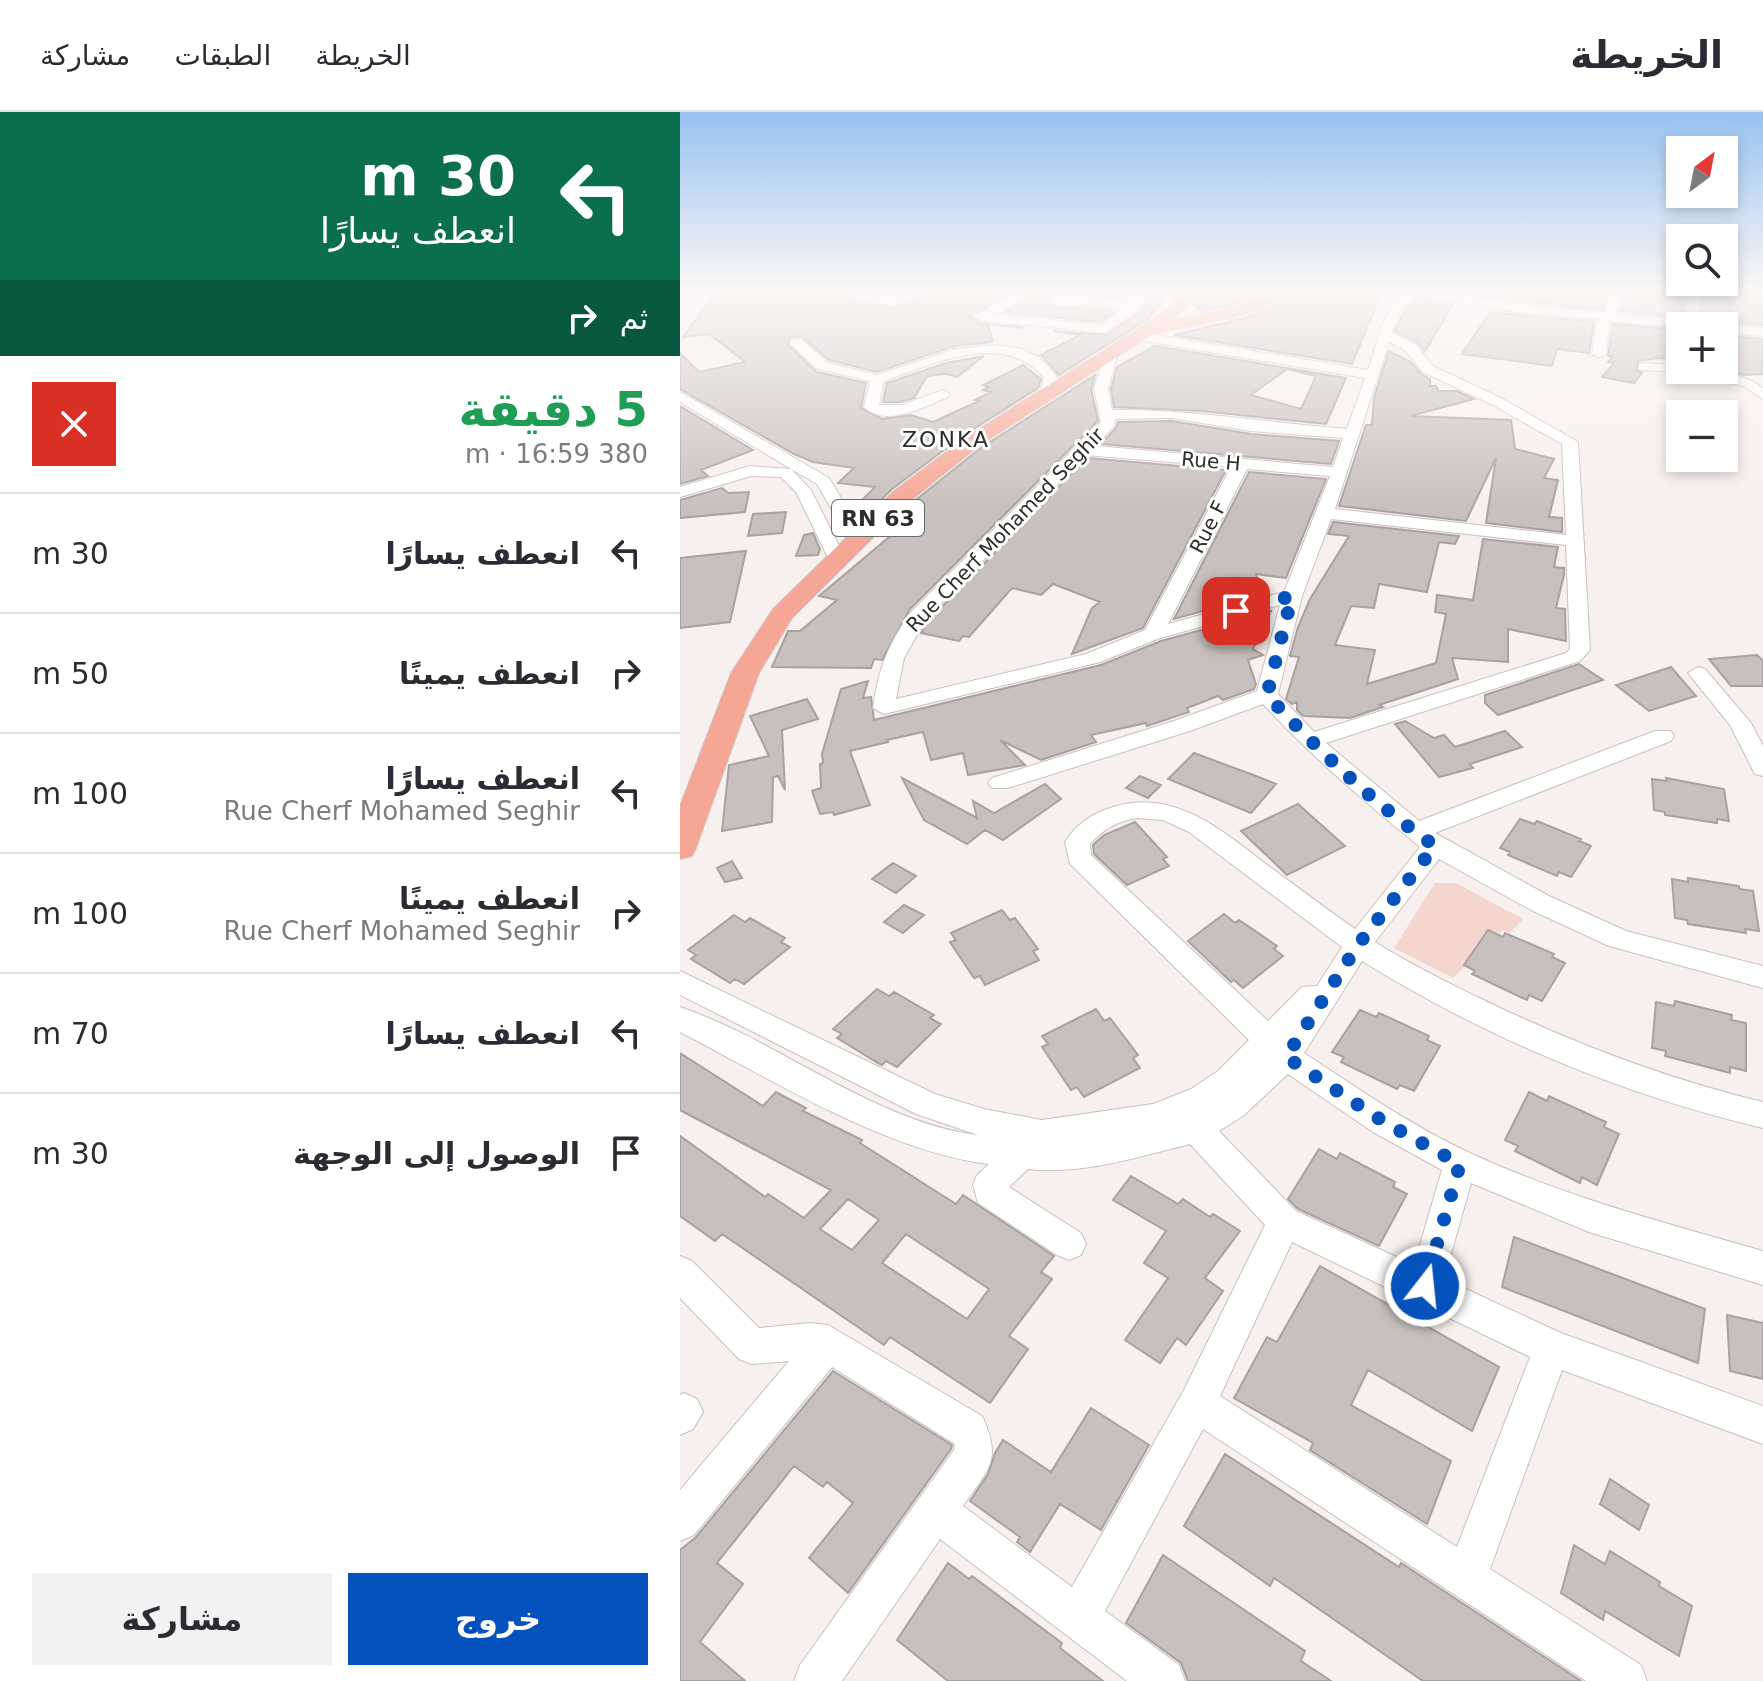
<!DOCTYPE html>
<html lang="ar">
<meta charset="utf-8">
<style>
body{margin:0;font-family:"DejaVu Sans",Cairo,sans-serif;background:#f2f2f3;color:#2b2b33;direction:rtl;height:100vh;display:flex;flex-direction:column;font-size:30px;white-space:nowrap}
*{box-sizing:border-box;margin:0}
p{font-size:26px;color:#7c7c81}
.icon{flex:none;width:44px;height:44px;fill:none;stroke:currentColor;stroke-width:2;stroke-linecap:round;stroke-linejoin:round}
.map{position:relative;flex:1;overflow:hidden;direction:ltr}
.side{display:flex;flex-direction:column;background:#fff;width:680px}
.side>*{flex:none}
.top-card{background:#0b6e4f;color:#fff;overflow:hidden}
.needle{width:52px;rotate:32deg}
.buttons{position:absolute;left:986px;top:24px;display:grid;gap:16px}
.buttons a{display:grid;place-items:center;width:72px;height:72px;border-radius:0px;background:#fff;box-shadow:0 4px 12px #0003;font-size:40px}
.pin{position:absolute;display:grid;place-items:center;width:68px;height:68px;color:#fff;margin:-34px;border-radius:16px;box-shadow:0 4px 12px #0006}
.me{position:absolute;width:88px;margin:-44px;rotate:16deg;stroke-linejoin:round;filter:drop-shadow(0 0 6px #0008)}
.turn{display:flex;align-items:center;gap:28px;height:168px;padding:0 32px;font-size:36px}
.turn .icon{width:104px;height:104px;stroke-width:2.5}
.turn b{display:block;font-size:56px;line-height:68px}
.then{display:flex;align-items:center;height:76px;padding:0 32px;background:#0003;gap:16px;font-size:30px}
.round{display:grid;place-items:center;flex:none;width:84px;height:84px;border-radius:0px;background:#f2f2f3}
.overview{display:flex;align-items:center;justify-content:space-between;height:136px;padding:0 32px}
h1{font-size:48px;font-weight:700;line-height:60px;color:#1e9e55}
.primary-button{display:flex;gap:16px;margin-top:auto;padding:16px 32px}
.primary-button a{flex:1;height:92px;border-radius:0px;background:#0652bc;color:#fff;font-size:32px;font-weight:700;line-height:92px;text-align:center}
.primary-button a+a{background:#f2f2f3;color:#2b2b33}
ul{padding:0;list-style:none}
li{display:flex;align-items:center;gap:24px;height:120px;padding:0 32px;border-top:2px solid #e1e1e2}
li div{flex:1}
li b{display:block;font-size:30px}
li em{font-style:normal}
header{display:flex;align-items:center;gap:48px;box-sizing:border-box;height:112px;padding:0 40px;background:#fff;border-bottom:2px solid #e1e1e2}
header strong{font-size:38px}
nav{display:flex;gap:44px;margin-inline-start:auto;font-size:28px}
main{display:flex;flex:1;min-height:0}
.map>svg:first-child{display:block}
.green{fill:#f5d6ce}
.building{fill:#c8c0be;stroke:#a9a1a0;stroke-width:2;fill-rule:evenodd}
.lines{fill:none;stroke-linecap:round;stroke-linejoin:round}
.minor-casing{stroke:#c8c0be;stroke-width:2}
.major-casing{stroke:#cdcccc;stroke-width:2}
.minor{fill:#fff;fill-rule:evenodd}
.major{fill:#f6a695;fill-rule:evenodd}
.route{stroke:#0652bc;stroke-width:14;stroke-dasharray:0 25.2}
.labels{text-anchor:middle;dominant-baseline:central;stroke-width:6;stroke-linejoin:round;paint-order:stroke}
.far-street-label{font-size:20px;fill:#2f2c2b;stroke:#fff}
.far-neighbourhood-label{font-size:22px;letter-spacing:2px;fill:#2f2c2b;stroke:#fff}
.shield{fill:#fff;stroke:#6d6b6b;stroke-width:2}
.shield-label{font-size:22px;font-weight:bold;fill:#2f2c2b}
</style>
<header>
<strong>الخريطة</strong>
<nav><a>الخريطة</a><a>الطبقات</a><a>مشاركة</a></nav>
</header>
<main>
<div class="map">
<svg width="1083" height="1569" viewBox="0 0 1083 1569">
<rect width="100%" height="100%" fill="#f8f0ee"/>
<path class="green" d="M755,771H776L843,807L830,821L823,818L773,866L714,836Z"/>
<path class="building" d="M39,177H159L173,190L212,196L269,177H338L290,205L299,211L342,215L341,216L308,212L313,230L275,234L197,260L149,248L121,224L109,225L108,233L137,260L186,271L181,296L202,307L231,303L253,310L299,289L295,288L311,280L303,278L309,275L303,273L343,253L361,267L358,276L284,323L212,377L193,396L176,394L195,375L158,371L174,356L133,350L114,342L0,277V241L19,260L65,250L29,222L3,225Z
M364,177H431L441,185L376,181L367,187L376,195L435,199L421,210L324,200Z
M458,177L474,180L483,188L468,207L379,263L361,243L400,223L373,219L427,223L464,197L467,187Z
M506,177H584L552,193L524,199L512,192L514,186Z
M613,177H703L672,252L494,223L565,206L596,193Z
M763,177L889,180L904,177L928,179L924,198L819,187Z
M947,177H1004L1008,178L1001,205L942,199Z
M1065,178L1083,180V213L1044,209L1035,214L1019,207L1025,180L1062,184Z
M737,186L773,193L745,239L737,230L715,219L724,200Z
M810,200L914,210L909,241L877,237L872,254L782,242Z
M933,212L1000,218V248L978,246L958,249L956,258L962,261L954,271L922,265L934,251L928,250L933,244H928Z
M1044,223L1083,227V262L1064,263L1044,258Z
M475,234L666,266L646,312L521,299L434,295L431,276L437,255ZM607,257L636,264L621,297L571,283Z
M709,239L731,250L741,262L750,267V274H756L758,279H777L794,287L730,304L831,308L835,337L874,347L864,366L878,368L869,405L882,406V420L806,411L816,346L786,409L659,394L686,313H692L694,286Z
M304,244L277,265L266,262L247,264L234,286L221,290H203L207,271L266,251Z
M415,263L411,277L418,309L230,497L202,548L194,547L191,556L92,555L108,519H120L157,488L139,484L227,410L216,407L232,391L302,335Z
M0,294L73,338L21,358L28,364L0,372Z
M492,309L571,322L659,329L651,352L421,332L436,316L438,310Z
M407,346L546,358L463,516L392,542L412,496L420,490L373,472L361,483L332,476L289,525L283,524L279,529L241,521L248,509Z
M569,360L646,367L606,466L576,462L584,482L494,507Z
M42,376L48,381L69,380L65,400L0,406V388Z
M106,400L102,421L68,424L73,402Z
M653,410L779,424L775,432L759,430L747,480L699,472L694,496L671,494L655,533L695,538L687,572L756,551L766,502L755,500L757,483L793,488L803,427L878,435L874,455L884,456V463L876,496L885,497L886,529L828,517V550L772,546L778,567L699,593L703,595L670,606L623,604L617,598V590L612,592L606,587L619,545L610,544L618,515L630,487L669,424L648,422Z
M133,421L140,437L138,443L116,444L124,423Z
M66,439L50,510L0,516V446Z
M591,499L573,537L583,543L568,548L576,572L574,577L543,588L538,584L507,596L509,600L467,614L466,611L411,623L416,630L361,648L320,628L345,653L288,663L283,641L251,648L243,620L207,628L208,630L170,639L190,693L154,703L153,700L140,702L132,679L141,676L140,652L143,651L142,642L161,577L188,569L183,586L191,585L194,608L421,553L481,529Z
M1077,543L1083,549V574H1051L1029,547Z
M899,552L923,568L818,603L805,591V583Z
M991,555L1016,584L969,599L936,573Z
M127,587L138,607L102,618L105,678L98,664L93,665L92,710L42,719L49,653L89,644L70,604Z
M725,609L754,626L764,623L775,635L825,619L842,635L790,652L793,656L759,665L715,612Z
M514,641L576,664L596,672L571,701L488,667Z
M460,664L481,673L468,686L446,676Z
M222,666L297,706L293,689L314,701L365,672L381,687L323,728L305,718L287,732L244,708Z
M986,666L1044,677L1049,709L1037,707V711L985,703V700L974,698L972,667L987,669Z
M618,692L665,734L607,763L561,719Z
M840,707L854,712L857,709L901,727L899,729L911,734L891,765L879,760L877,764L828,743L830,740L820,736Z
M455,710L487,745L483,747L489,754L447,773L414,742L413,733L424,723Z
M52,749L62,766L45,770L37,756Z
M213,751L236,764L216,781L192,767Z
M1008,766L1059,774V777L1073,779L1079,819L1065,817L1066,821L1008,812L1007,808L995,806L992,767L1008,770Z
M224,793L244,803L223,821L204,810Z
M322,798L330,808L335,806L358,837L353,839L359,848L305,873L300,864L294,866L270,830L276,828L271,821Z
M544,802L555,811L559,808L597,834L594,837L603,844L563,876L554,868L551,870L508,829Z
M54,803L65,810L70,806L105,826L101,830L110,835L64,872L55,867L50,871L11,847L16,843L8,838Z
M808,818L823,825L825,821L874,842L872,845L885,851L862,889L849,883L847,888L792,862L795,859L784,853Z
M197,877L209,884L214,880L254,903L250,906L261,912L217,955L206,949L202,953L198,951L157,926L162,922L153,917Z
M995,889L1052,903L1051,908L1066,911V959L1050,955V961L985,944L986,939L972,936L976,890L994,894Z
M416,897L424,909L430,906L458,943L453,946L460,956L404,985L397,975L391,978L362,935L368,932L362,924Z
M680,898L696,905L699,901L749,924L747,928L760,934L734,979L720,973L717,977L661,950L664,945L652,940Z
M0,941L83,994L96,980L126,996L123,999L182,1028L180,1031L276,1092L283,1083L374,1144L361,1160L372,1167L329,1224L348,1237L310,1291L210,1225L204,1233L42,1122L35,1129L0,1104V1024L85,1085L88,1082L124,1106L151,1078L0,998ZM168,1087L199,1108L172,1138L140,1117ZM226,1122L309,1177L287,1207L202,1151Z
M849,980L867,989L869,984L926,1010L924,1015L939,1022L917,1073L902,1065L900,1071L835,1039L838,1034L825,1028Z
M639,1037L657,1047L660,1041L715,1070L713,1075L727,1082L699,1134L618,1097L608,1087Z
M451,1064L498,1092L503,1087L530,1105L533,1102L560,1119L525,1166L543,1179L506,1233L497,1226L480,1251L445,1228L488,1166L464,1151L486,1119L433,1088Z
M834,1125L1025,1197L1018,1251L822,1175Z
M640,1154L819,1255L792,1319L688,1258L671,1293L771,1349L747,1412L630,1338L633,1331L554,1286L587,1225L597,1230Z
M1047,1203L1083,1211V1267L1050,1259Z
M153,1259L272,1333L271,1337L168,1481L129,1446L173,1391L147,1370L143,1375L114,1354L37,1451L63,1472L20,1530L65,1569H0V1438L16,1425Z
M411,1296L469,1333L421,1418L380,1392L350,1440L337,1430L340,1425L290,1389L308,1362L315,1341L323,1328L371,1360Z
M545,1342L719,1455L721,1451L901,1569H743L594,1466L590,1474L504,1414Z
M930,1367L969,1393L959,1418L920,1392Z
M894,1433L925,1452L930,1439L980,1470L979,1474L1012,1494L999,1544L925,1499L923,1508L881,1481Z
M483,1443L625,1539L621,1549L651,1569H508L501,1551L446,1511Z
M268,1451L289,1467L292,1464L382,1531L380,1536L423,1569H268L217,1528Z"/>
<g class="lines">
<g class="minor-casing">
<path id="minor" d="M168,177L212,185L244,177H266L212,193L173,187Z
M345,177H361L314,202L422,213L443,196L376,192L370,188L376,184L452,189L434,177C449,177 457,176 465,189L461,196L425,221L299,208L293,204Z
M715,177H744L819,190L926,201L932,177H944L938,202L1003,208L1011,177H1023L1015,209L1030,214L1000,215L930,209L926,242L919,246L912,242L917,207L819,198L736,183L721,198L711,220L736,233L753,254L823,287L898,330L910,538L900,549L646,631L739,709L975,619H991L994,624L991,629L755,721L869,784L946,819L1083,854V876L929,834L851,798L759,747L695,830C728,851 763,868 797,885C890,930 983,966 1083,990V1016C943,983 804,925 682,849L624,941C679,977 733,1015 792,1042C886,1085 985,1111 1083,1139V1173L909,1120L791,1071L764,1167L881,1221L1083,1294V1332L882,1258L810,1457L961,1553L967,1569H906L523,1317L425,1499L499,1553L505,1569H447L260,1427L162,1569H114L120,1553L274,1338L275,1332L152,1255L14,1423L0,1429V1378L109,1249L72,1252L59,1247L0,1186V1144L12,1149L79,1216L129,1211L148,1213L302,1304C323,1349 308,1357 283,1394L392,1475L504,1278L585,1113L510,1032C458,1045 402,1063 348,1057L329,1075L401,1121L406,1132L401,1143L389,1148L377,1143L298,1091L293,1073L297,1063L309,1052C207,1040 91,967 0,920V895C96,927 196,1011 298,1023L236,1002L0,883V859L255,982L304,997L362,1008L473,992L511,977L538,959L569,928L390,752L385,730C396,712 413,701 433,695C494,676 541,718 586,752C616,774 645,796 675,817L740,735C686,691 632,645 583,592L510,619L328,676H312L308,671L312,666L494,609L577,579L600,493L480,526L420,550L204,602L193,596C198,558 209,530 232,499L421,310L414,276L426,238L438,241L428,276L432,298C511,297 588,311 667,317L685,266L458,228L451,224L458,220L688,258C699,227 699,206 724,181ZM709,230L726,239L743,260L813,293L882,332L886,423L655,397ZM492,306L571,319L663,326L653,355L415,334L434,314L435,307ZM406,343L551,355L465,518L406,542L216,587L224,546L246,507ZM567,357L650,364L604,480L488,512ZM651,407L886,433L890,537L886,541L634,620L598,582L622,484ZM457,706L483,708L509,720L662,835L637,874L622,875L588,909L411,743L410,732C423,717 438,709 457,706ZM608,962L693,1020L762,1058L734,1153L616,1099L539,1019L563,1004ZM612,1130L850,1245L777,1435L540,1284Z
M1044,212L1083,216V224L1044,220V214H1039Z
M111,227H121L148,251L197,263L276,237L317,233L341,237L359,245L378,266L374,281L367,285L360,281L364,266C324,217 253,252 204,269L199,293H222L263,278L270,282L268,285C244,295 206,316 184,295L190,269L138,257L111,233Z
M964,251L1000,253V258C1027,258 1061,259 1083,276V287L1063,274L1003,260L959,258V252Z
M0,280L149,366L186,427L183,431H171L137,372L111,357L131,378L165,446L162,450H150L116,380L101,365L71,364L0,385V375L70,354L111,357L0,290Z
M1018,555L1025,557L1071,611L1083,634V664L1075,662L1050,613L1008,561Z
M4,1281L17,1287L23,1300L13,1317L0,1323V1283Z"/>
</g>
<g class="major-casing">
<path id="major" d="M485,177H502L512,188L493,208L553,196L591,177H610L595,190L564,203L473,222L300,333L230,389L112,506L79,561L16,736L12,744L0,747V694L51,561L93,497L214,379L286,325L489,197L495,188Z"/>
</g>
<use href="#minor" class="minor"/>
<use href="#major" class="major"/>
</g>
<linearGradient id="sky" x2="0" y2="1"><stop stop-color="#98c2f0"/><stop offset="0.45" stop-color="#fcf8f7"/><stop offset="1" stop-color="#fcf8f7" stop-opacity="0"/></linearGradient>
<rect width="1083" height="397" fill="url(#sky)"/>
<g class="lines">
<path class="route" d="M556,499L612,484L587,583C638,638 693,691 755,734L678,833L606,945L704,1010L780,1052L745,1174"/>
</g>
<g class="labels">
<g class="far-street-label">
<text transform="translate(531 349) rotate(5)">Rue H</text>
<text transform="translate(528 415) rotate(-63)">Rue F</text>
<text transform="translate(325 418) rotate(-46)">Rue Cherf Mohamed Seghir</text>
</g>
<g class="far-neighbourhood-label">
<text x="266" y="327">ZONKA</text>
</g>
<rect class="shield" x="152" y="388" width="92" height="36" rx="6"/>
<g class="shield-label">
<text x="198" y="406">RN 63</text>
</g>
</g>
</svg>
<div class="buttons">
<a><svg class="needle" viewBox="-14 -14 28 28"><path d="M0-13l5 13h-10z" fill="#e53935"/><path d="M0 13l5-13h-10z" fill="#7c7c81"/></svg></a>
<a><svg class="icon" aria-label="search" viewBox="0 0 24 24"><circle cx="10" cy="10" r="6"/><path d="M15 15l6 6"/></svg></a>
<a>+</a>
<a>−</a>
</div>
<div class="pin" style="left:556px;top:499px;background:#d93025"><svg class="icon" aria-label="arrive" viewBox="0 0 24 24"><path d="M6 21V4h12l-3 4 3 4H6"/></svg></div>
<svg class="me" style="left:745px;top:1174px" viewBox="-20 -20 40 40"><circle r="17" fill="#0652bc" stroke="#fff" stroke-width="3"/><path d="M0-11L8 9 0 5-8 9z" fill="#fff"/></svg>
</div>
<section class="side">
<div class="top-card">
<div class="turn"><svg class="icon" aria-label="left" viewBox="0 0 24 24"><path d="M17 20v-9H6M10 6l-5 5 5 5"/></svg><div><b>30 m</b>انعطف يسارًا</div></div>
<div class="then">ثم<svg class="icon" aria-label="right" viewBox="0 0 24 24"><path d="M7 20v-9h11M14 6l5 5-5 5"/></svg></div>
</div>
<div class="overview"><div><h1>5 دقيقة</h1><p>380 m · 16:59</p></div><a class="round" style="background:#d93025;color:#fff"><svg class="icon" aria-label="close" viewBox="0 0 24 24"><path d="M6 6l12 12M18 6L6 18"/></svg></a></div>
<ul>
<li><svg class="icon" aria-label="left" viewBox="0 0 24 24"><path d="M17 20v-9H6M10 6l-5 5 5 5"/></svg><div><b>انعطف يسارًا</b></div><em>30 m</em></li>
<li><svg class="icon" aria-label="right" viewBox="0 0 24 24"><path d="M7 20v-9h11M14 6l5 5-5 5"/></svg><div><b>انعطف يمينًا</b></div><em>50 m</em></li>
<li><svg class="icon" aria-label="left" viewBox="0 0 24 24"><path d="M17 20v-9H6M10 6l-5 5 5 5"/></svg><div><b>انعطف يسارًا</b><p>Rue Cherf Mohamed Seghir</p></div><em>100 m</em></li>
<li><svg class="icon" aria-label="right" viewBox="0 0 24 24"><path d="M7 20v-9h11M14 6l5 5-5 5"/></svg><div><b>انعطف يمينًا</b><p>Rue Cherf Mohamed Seghir</p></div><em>100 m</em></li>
<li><svg class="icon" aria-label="left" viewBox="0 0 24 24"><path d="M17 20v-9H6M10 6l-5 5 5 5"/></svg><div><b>انعطف يسارًا</b></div><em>70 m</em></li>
<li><svg class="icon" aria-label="arrive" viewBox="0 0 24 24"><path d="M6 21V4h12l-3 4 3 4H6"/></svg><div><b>الوصول إلى الوجهة</b></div><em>30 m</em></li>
</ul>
<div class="primary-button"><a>خروج</a><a>مشاركة</a></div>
</section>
</main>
